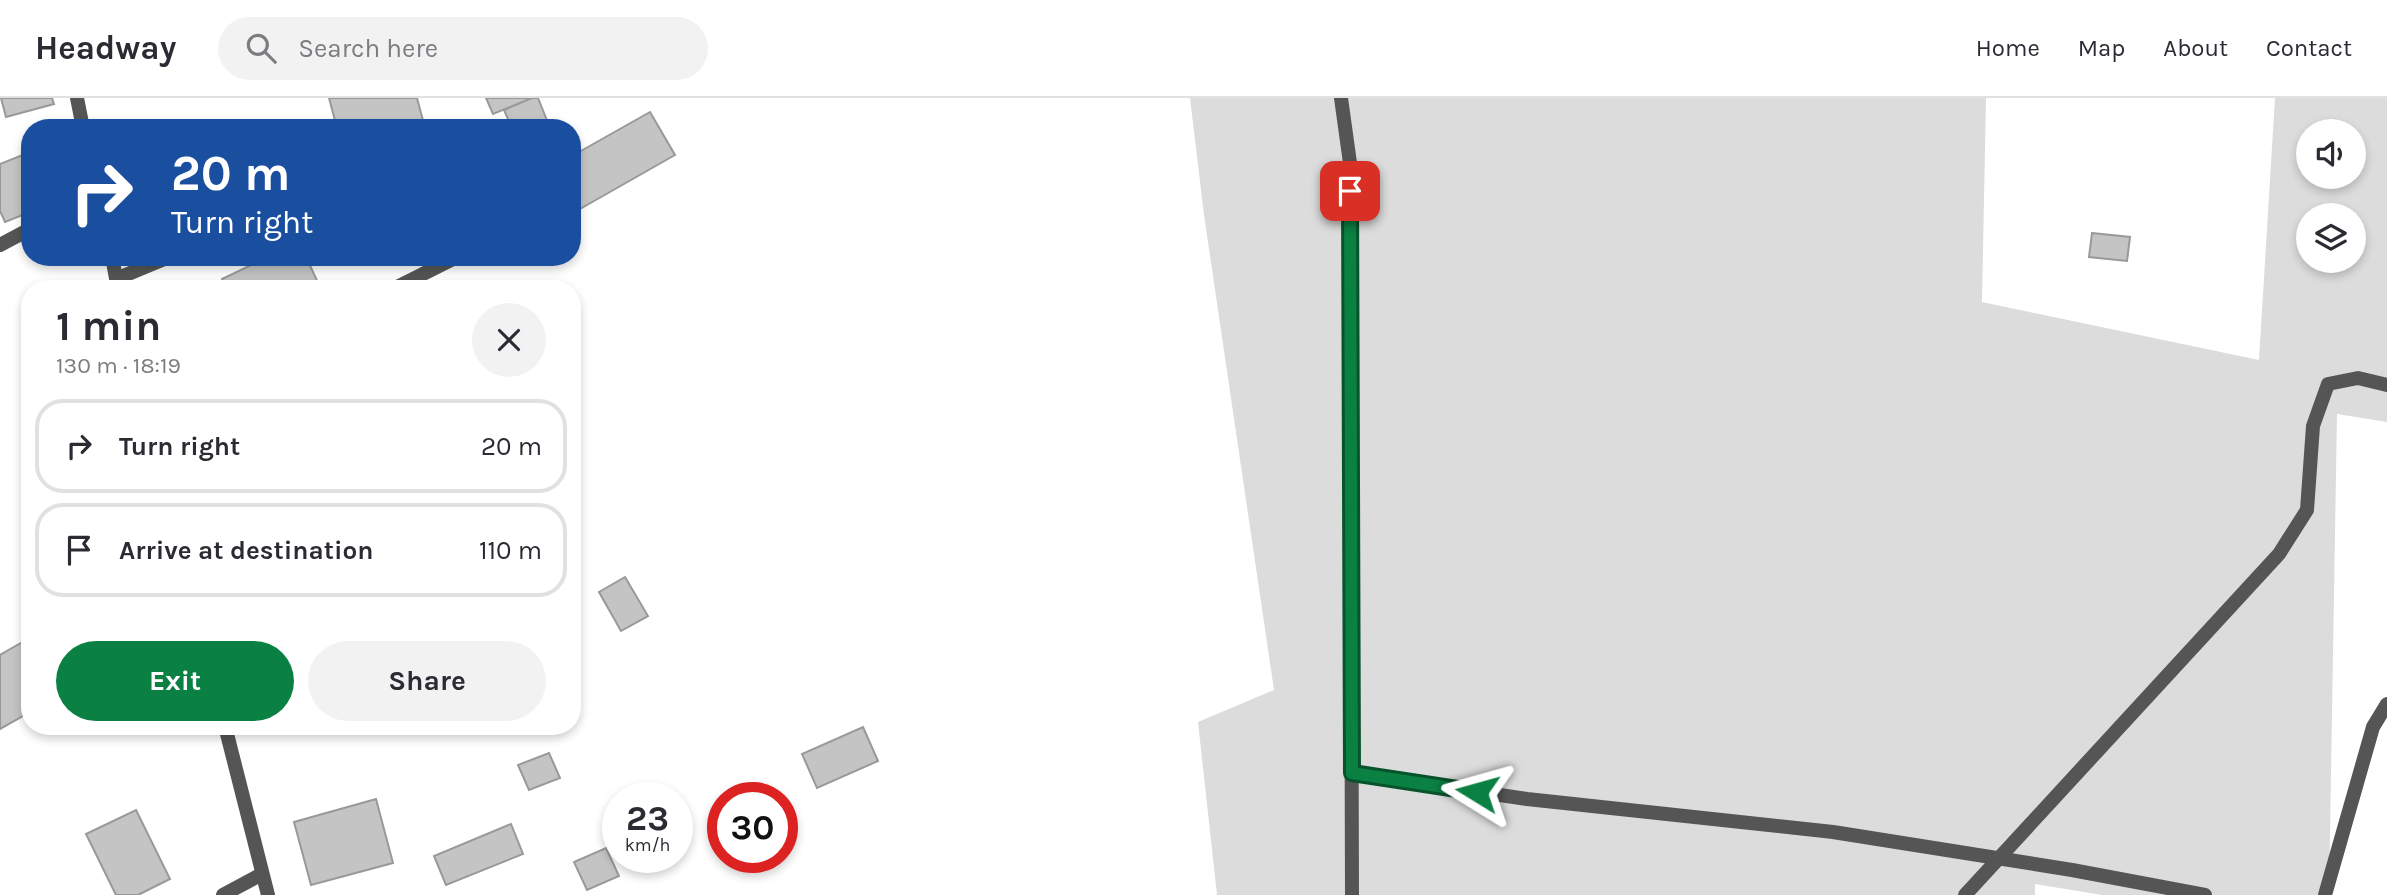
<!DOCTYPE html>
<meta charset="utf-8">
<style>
body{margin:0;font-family:Karla,sans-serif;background:#f2f2f3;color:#2b2b33;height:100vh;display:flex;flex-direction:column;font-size:26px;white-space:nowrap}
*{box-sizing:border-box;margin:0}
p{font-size:23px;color:#7c7c81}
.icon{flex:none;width:38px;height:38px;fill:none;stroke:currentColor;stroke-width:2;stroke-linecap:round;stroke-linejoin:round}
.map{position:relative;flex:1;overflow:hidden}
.side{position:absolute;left:21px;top:182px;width:560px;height:455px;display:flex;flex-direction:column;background:#fff;border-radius:28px;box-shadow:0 4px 10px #0003}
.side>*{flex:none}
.top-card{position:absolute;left:21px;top:21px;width:560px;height:147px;border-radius:28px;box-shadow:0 4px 10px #0003;background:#1a4fa0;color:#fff;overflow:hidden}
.tools{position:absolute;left:2296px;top:21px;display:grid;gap:14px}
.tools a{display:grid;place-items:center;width:70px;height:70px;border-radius:50%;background:#fff;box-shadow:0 4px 10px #0003;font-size:35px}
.speed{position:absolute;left:602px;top:684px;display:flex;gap:14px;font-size:35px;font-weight:700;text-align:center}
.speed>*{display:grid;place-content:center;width:91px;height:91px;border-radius:50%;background:#fff;box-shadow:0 4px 10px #0003;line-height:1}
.speed small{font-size:18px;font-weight:400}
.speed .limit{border:10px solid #d22;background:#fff;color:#111}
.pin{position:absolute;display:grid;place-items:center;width:60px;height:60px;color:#fff;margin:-30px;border-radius:14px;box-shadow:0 4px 10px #0006}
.me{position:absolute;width:77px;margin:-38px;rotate:278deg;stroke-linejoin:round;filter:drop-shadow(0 0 5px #0008)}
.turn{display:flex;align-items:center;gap:24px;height:147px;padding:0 35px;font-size:32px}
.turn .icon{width:91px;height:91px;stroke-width:2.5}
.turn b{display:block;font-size:49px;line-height:60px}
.round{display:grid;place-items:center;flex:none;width:74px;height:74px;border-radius:37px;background:#f2f2f3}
.summary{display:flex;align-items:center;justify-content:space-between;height:119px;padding:0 35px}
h1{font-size:42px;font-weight:700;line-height:52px}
.button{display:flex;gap:14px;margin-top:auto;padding:14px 35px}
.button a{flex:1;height:80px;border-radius:42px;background:#0b8043;color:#fff;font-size:28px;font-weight:700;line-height:80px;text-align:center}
.button a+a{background:#f2f2f3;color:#2b2b33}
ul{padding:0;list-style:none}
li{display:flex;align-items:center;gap:21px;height:94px;margin:0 14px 10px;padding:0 21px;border:4px solid #e1e1e2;border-radius:28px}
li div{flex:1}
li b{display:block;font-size:26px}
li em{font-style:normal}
header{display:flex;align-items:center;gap:42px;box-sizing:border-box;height:98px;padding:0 35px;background:#fff;border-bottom:2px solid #e1e1e2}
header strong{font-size:33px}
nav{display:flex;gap:38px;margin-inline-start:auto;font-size:24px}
.search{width:490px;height:63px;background:#f2f2f3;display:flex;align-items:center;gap:18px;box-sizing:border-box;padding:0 24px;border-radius:38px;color:#7c7c81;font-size:26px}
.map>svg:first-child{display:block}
.green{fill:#dcdcdc;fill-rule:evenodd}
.building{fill:#c4c4c4;stroke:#999;stroke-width:2}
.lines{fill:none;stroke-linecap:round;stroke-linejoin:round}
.service{stroke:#555;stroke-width:14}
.minor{stroke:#555;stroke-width:14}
.tertiary{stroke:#555;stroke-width:14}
.route-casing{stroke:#07532c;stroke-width:18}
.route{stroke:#0b8043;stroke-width:12}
</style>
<header>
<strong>Headway</strong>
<div class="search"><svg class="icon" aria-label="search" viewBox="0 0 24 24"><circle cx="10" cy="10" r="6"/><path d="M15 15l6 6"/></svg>Search here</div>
<nav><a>Home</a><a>Map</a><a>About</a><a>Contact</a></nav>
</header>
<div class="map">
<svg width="2387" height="797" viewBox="0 0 2387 797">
<rect width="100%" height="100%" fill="#fff"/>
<path class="green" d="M1190,0H1986L1982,204L2259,262L2275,0H2387V324L2337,316L2329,797H2102L2035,786V797H1217L1198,624L1274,592L1204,117ZM2308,33H2354V79H2308ZM2308,117H2354V163H2308Z"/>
<path class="building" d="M1,0H52L54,6L6,19Z
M329,0H417L425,30H337Z
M486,0H532L493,16Z
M532,0H538L550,30H512L504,12Z
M650,14L675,57L580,111L572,97V58Z
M30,54V114L5,124L0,113V66Z
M2092,135L2130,139L2127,163L2089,159Z
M268,159H306L321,191H227L222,181Z
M625,479L648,518L621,533L599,494Z
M26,542L30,549V614L0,631V557Z
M863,629L878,663L817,690L802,656Z
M549,655L560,680L529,692L518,667Z
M376,701L393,765L311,787L294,724Z
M136,712L170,781L138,797H116L86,736Z
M511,726L523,756L446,787L434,758Z
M606,750L619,778L587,792L574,764Z"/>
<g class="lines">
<path class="service" d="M0,147L30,131
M116,181L169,159
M393,191L457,159
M1965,797L2279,456L2307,412L2313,328L2328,286L2358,280L2387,287"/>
<path class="minor" d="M1341,0L1350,65L1352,797
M1352,675L1527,701L1833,734L2072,772L2205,797
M223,797L262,776
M2325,797L2373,629L2387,606"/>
<path class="tertiary" d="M77,0L83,30
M112,159L118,191
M225,628L268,797"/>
</g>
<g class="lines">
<g class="route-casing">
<path id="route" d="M1350,93L1352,675L1477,694"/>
</g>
<use href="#route" class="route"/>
</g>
</svg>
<div class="tools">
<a><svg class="icon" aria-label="sound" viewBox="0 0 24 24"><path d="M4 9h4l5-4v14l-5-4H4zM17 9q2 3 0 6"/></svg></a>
<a><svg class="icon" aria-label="layers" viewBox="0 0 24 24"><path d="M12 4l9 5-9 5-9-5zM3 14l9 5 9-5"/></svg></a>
</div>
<div class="speed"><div>23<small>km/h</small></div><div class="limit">30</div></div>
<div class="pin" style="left:1350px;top:93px;background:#d93025"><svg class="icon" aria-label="arrive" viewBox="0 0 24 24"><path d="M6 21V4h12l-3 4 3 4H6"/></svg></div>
<svg class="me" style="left:1477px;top:694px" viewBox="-20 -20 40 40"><path d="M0-17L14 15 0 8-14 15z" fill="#0b8043" stroke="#fff" stroke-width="4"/></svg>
<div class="top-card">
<div class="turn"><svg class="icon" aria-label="right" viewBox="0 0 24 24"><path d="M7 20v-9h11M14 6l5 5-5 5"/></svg><div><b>20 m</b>Turn right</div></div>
</div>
<section class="side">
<div class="summary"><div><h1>1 min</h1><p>130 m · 18:19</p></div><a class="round"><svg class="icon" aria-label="close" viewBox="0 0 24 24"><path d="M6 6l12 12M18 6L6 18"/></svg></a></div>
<ul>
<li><svg class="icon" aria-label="right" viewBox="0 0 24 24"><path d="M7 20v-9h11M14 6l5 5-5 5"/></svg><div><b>Turn right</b></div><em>20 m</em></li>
<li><svg class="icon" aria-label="arrive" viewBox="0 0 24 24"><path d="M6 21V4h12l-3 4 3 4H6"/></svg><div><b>Arrive at destination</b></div><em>110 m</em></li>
</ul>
<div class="button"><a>Exit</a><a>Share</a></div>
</section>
</div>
